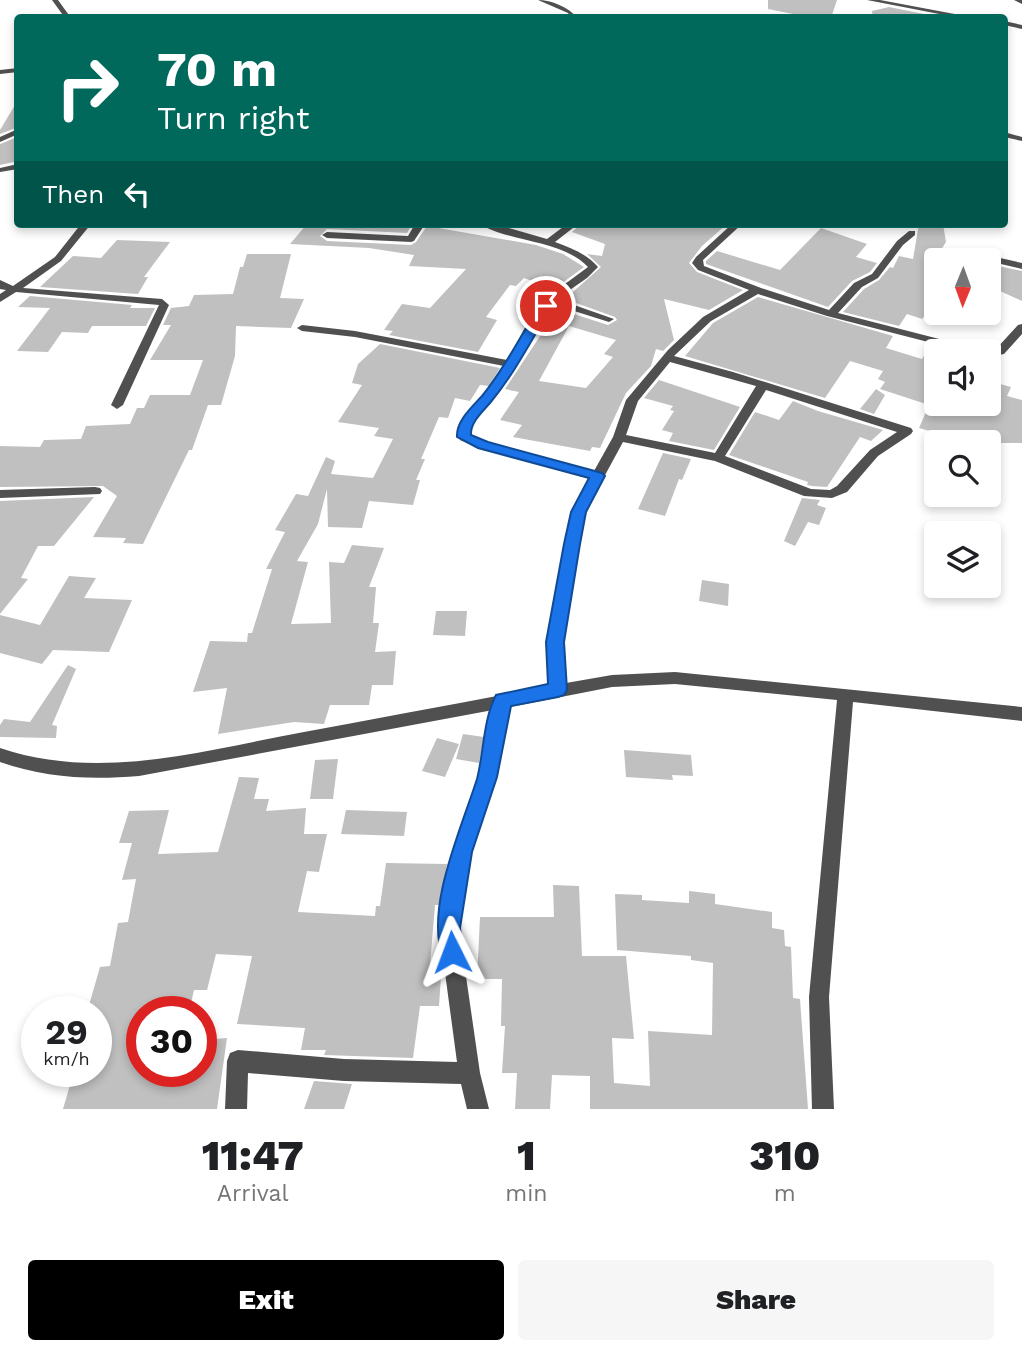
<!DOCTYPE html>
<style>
body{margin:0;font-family:"Work Sans",sans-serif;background:#f6f6f6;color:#202124;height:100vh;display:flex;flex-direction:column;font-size:26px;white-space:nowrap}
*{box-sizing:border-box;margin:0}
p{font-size:23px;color:#757577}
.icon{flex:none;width:38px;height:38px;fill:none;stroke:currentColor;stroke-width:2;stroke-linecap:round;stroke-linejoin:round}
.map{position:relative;height:1109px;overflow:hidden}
.panel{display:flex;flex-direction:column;background:#fff;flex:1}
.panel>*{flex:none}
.hud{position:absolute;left:14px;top:14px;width:994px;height:214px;border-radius:7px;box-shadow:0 4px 10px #0003;background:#00695c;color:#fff;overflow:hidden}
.needle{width:46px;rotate:181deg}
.buttons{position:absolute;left:924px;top:248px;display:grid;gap:14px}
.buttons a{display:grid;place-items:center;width:77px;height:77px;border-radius:7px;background:#fff;box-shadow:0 4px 10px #0003;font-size:35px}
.speed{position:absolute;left:21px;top:996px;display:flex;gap:14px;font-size:35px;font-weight:700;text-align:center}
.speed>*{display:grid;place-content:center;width:91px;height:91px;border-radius:50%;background:#fff;box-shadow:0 4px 10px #0003;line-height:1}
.speed small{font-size:18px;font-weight:400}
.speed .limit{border:10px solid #d22;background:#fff;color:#111}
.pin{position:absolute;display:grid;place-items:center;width:60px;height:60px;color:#fff;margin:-30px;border:4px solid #fff;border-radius:50%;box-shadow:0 2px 7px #0007}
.me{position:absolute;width:77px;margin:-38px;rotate:357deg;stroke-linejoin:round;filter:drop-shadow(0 0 5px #0008)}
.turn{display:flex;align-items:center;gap:24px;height:147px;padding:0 28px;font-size:32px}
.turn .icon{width:91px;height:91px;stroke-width:2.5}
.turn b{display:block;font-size:49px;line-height:60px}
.then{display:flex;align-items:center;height:66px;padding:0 28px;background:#0003;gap:14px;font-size:26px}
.eta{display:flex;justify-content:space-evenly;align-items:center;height:119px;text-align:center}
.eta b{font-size:42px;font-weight:800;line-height:49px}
.cta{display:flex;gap:14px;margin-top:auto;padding:14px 28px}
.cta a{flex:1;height:80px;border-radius:7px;background:#000;color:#fff;font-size:28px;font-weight:800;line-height:80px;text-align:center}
.cta a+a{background:#f6f6f6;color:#202124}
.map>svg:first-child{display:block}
.building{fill:#c0c0c0;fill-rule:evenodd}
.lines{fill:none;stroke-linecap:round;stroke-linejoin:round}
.street{fill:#505050;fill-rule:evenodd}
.route{fill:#1a73e8;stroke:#114b97;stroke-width:2}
</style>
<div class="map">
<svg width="1022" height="1109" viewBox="0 0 1022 1109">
<rect width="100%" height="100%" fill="#fff"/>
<path class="building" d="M768,0H837L831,18H813L768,9Z
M889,7L944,18H873L872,11Z
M18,100V127L0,134V130Z
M18,137V161L0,165V144Z
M307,224L411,226L407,233L327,229L320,236L327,241L411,245L416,242L427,226L536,245L563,254L584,267L554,289L524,278L516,286L510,285L486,317L497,320L478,352L389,335L393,331L384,330L402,304L430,308L466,269L409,266L414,255L369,248L290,244Z
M581,224H727L702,246L689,263L697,272L743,290L709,310L664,299L674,340L663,351L656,349L651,366L626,393L600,448L592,447L590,451L513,437L522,425L500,420L519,392L505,389L558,309L608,325L617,320L615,317L565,299L601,267L587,254L602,256L605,244L572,232ZM569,326L616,340L604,354L613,357L586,388L539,381Z
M919,224H943L946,242L941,250L956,254L950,261H936V312L930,310L922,319L907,314L899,326L843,312L864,289L879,280L890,267L893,268L899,256L913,259Z
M821,228L867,244L856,257L877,263L870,272L852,281L828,307L706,264V261L717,251L780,270Z
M117,240L170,242L144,277H148L138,294L40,287L73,256L101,258Z
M247,254H291L280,298L304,299L291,328L236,326L235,356L221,405H208L192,450H189L143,544L123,543L126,538L93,537L117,496L103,486L0,487V446L40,447L44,440L81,439L86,426L130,424L137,408H144L150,395H190L203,360H150L171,325H163L171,308L189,306L194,295L233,294L240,267H243Z
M989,264L1022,271V301L989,286Z
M30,296L132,305L130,308H155L146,326H92L88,333L62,332L48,352L17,351L50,308L18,307Z
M758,297L893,336L886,348L922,359L930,345L936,347V404H989V381L1011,387L1007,396L1022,400V443H971L919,428L929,405L880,389L885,382L878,379L883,371L850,361L825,398L685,356L713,323Z
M380,344L500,368L489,386L480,385L470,401L455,398L448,418L439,417L421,459H425L416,480H420L413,505L369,501L362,528L328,527L327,489L318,524L297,561L308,562L291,624L331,623L329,562L344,563L352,545L384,548L369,587H376L373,623H379L375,652L396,651L393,685H372L369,705H330L324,724L294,722L218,734L227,688L193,692L210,641L247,642L248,633H252L272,569H266L285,532L275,530L296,494L308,496L326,457L335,461L331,474L373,478L393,439L374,436L379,428L338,422L362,385L352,383L358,364Z
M659,380L740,407L714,450L669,441L673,433L662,430L674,411L670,410L673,406L644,398Z
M876,389L885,395L874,414L860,409Z
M793,401L818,411L883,430L871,441L860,437L827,487L812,486L807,485L808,482L729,455L755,412L779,420Z
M663,453L691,459L682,480L679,479L665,516L638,509Z
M94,497L54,546H38L21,578L28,579L0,614V501Z
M802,498L820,500L817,505L826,508L819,525L808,522L795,546L784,541Z
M69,576L96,578L84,598L132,600L109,652L53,650L42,664L0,653V615L40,625Z
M702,580L729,584L728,606L699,601Z
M436,611H467L465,636L433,635Z
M68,665L76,669L52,725L57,726L56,738L0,737V725L4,719L30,722Z
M463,734L484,737L479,763L456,759Z
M437,738L459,744L445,777L422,771Z
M624,750L691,755L693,776L672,775L673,780L626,777Z
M338,759L333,799H310L315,760Z
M239,777L259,778L254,799H269L266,811L306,808L304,834H327L319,872L307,871L298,912L375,916L376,906H380L386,863L447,864L440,905H435L429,977H441L439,1006H420L413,1058L324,1055L326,1050H301L305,1028L237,1024L252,956L216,954L207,990H194L189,1012H142V1071H201V1040L227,1038L217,1109H63L74,1071H96V1012H87L100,967L110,966L118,923L128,922L136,879L122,880L132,843H119L129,811L169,810L158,854L218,852Z
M346,810L407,812L404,836L341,834Z
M553,885L579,886L582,956H626L634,1039L612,1038L614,1083L650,1086L648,1031L712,1035L713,963L691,960V956L617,950L615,894L642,895V900L689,903V891L715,894V904L772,912V928L784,930L785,946L791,947L793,998L800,999L808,1109H590V1076L552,1075L550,1109H515L517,1073H502L505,1026H501L502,979H477L480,917H554Z
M314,1081L352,1084L344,1109H304Z"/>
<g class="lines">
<path class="street" d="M52,0H58L71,18H65Z
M538,0C551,0 569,7 577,18H571L568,13Z
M867,0H880L976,18H960Z
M1014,0H1022V4Z
M1004,21L1022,25V29L1004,25Z
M18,68V72L0,74V70Z
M18,129V134L0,142V137Z
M1004,132L1022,137V141L1004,137Z
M18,164V169L0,172V168Z
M81,224H91L61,261L23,288L162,299L169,305L123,405L117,409L111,405L159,305L16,292L0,302V294L6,290L0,289V280L13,286L55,257Z
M415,224H425L414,241L411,242L327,238L322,235L327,232L408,236Z
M480,224H495L547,239L567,224H578L555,242C571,248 587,254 598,267L587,278L557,299L614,319L609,322L552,304C530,330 520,362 501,390C490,405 472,416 470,435L487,442L594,471L613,437L626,400L668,350L703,317L749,290L698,270L692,263L696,257L732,224H742L703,260L704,266L761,288L829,310L854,283L872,274L897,241L909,231H915V235L903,245L878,278L862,287L838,313L986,351L996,349L1018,325L1022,324V334L1004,354L989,357V352H967L827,316L758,294L711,321L674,356L733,372L911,428L913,431L911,434L878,456L847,492L832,498L804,496L715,461L623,442L585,512L563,642L566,683L612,675L675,672L1022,707V721L853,702L829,997L834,1109H812L809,997L837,700L675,684L612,687L510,707L496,777L470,852L459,928L480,1073L489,1109H467L461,1084L344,1081L248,1073L247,1109H225L227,1061L230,1053L238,1050L344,1059L457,1062L439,928L452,852L478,777L493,710L139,776C90,780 46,778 0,762V748C100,782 205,750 304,732C386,717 469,701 550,686L547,642L571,512L590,478L479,448L460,440C453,420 478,404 489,390C495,382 499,374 504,366L355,337L302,331L297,328L302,325L355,331L507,360L527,324L546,298L588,267C563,240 508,242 480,224ZM670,362L756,386L715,453L626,435L638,401ZM766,390L897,432L870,450L837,486L830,490L811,489L725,456Z
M987,255L1022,263V269L984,260V256Z
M95,487L100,488L102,491L100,494L0,498V490Z"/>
</g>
<path class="route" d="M542,303L552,306C532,339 515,373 490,403C482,412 470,423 471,435L488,442L602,473L605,476L586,512L580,544L564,642L567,690L564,695L558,697L511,706L497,777L472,852L460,928L463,952L460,960L452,963L444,960C423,911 462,827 477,779C484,752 483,720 496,695L548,684L546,642L564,544L571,512L589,478L478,448L457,437C456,421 472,407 482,396C506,367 521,334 542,303Z"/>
</svg>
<div class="buttons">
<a><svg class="needle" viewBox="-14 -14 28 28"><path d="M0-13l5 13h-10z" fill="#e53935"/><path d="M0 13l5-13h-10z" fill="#757577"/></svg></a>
<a><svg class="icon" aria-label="sound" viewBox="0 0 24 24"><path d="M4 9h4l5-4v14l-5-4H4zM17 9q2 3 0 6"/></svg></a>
<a><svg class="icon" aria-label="search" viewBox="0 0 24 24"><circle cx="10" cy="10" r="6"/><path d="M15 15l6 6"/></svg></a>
<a><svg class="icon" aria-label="layers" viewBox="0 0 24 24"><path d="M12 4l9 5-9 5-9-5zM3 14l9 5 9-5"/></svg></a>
</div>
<div class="speed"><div>29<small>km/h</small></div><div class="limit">30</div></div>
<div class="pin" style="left:546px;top:306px;background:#d93025"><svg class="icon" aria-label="arrive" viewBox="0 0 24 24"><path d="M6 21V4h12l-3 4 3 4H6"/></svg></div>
<svg class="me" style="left:452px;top:952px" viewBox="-20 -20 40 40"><path d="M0-17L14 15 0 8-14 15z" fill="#1a73e8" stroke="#fff" stroke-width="4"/></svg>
<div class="hud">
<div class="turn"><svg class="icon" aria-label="right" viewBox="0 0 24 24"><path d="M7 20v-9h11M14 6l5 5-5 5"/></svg><div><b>70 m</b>Turn right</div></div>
<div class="then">Then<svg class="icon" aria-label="left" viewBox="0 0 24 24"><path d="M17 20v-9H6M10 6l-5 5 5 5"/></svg></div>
</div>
</div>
<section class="panel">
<div class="eta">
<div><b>11:47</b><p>Arrival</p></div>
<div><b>1</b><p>min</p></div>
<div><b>310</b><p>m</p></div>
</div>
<div class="cta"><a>Exit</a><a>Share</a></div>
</section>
